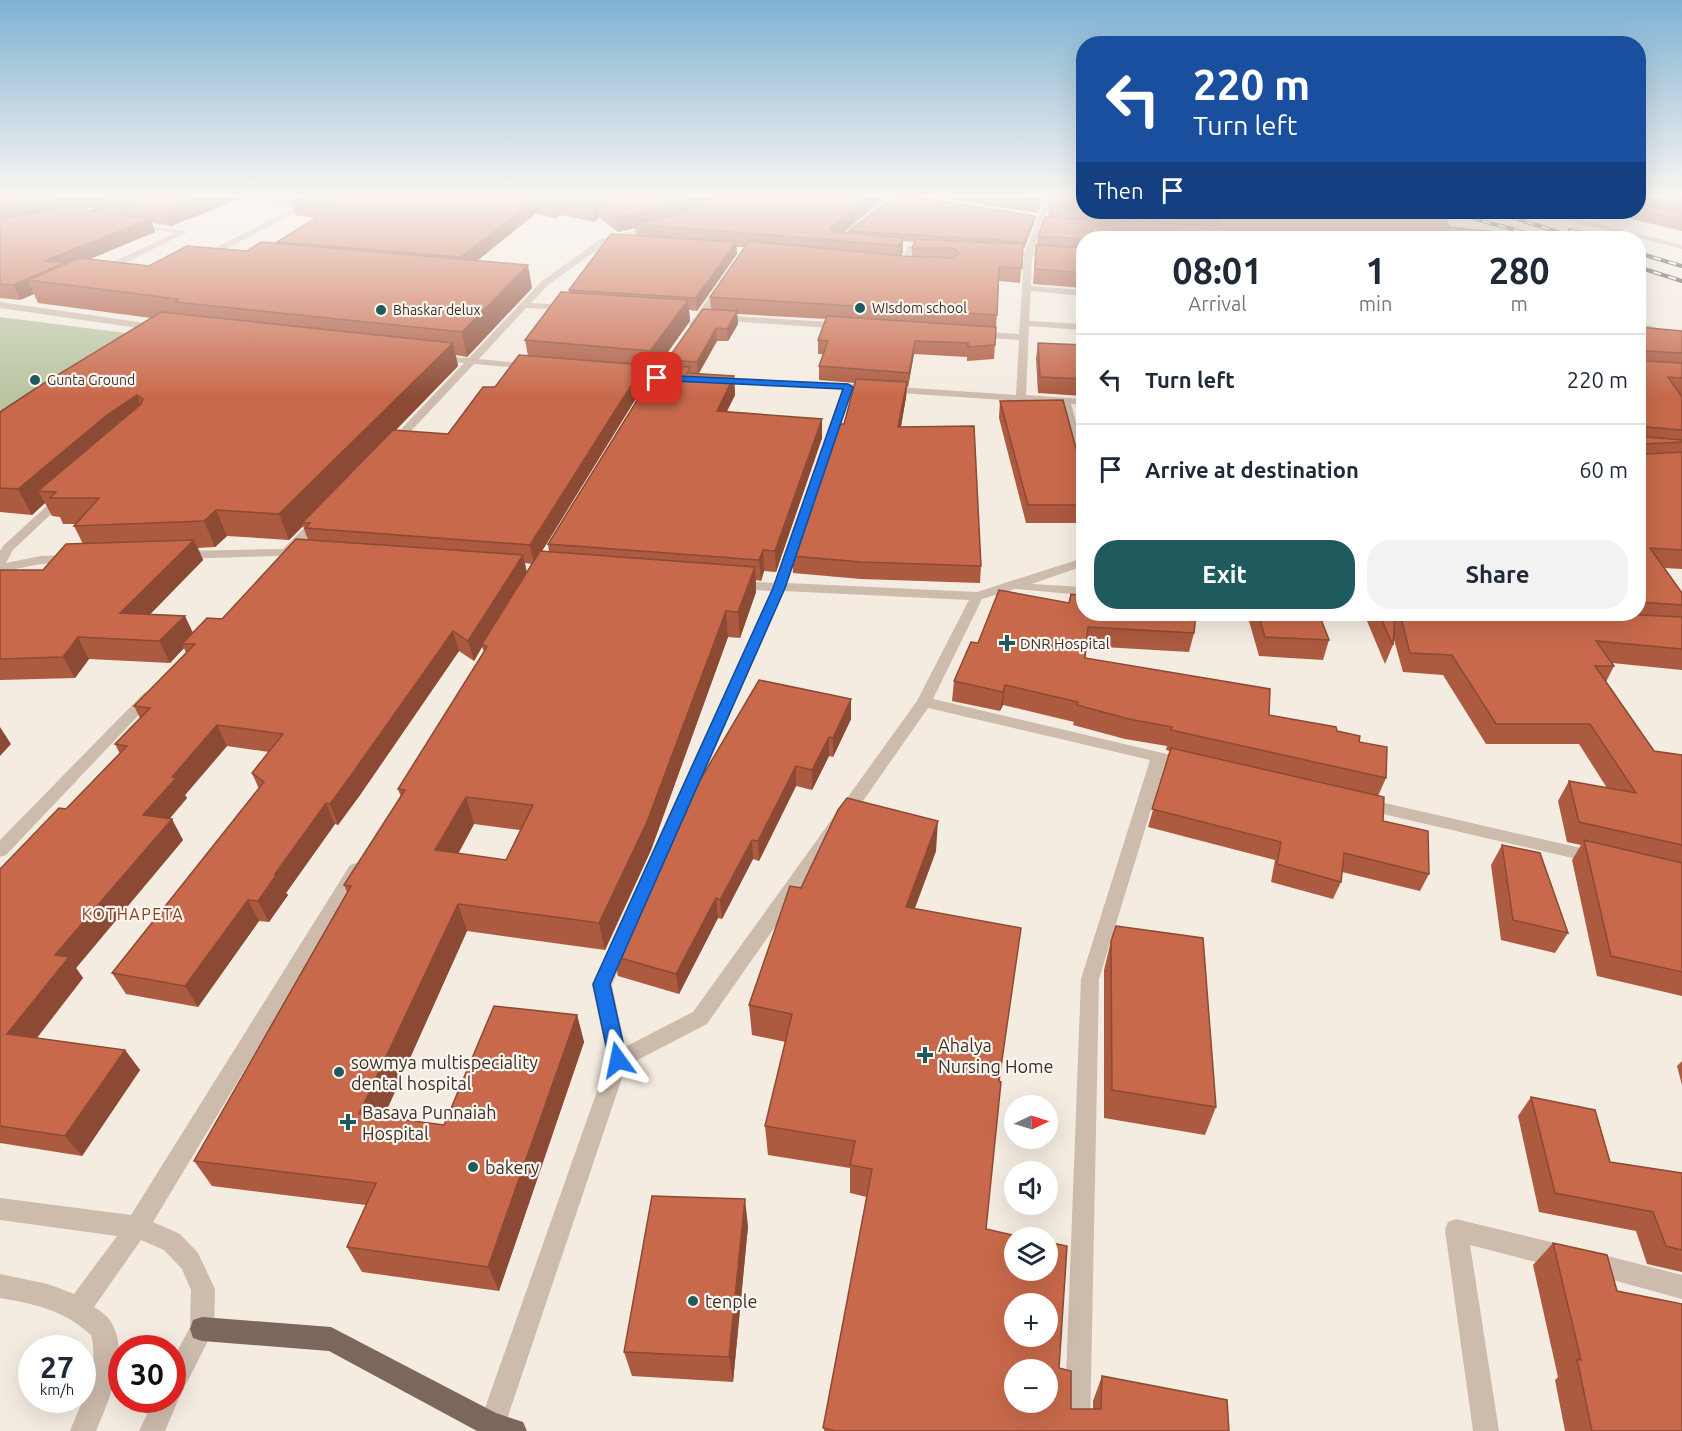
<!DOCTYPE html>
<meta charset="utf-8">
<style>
body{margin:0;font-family:Ubuntu,sans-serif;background:#f2f2f3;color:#1f2937;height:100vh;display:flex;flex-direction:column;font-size:22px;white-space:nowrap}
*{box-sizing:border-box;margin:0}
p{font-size:20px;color:#747a83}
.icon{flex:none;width:33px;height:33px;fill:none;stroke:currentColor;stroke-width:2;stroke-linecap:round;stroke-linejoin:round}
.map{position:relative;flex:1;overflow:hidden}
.details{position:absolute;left:1076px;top:231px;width:570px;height:390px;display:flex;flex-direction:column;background:#fff;border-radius:24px;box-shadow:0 6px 24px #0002}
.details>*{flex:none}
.top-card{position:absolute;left:1076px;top:36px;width:570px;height:183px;border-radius:24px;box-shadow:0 6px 24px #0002;background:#1a4fa0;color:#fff;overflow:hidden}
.needle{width:39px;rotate:86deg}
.tools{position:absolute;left:1004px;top:1095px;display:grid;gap:12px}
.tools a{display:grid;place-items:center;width:54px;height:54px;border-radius:50%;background:#fff;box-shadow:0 6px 24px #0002;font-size:30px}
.speed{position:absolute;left:18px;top:1335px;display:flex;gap:12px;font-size:30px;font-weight:700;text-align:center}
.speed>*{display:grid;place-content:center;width:78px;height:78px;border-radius:50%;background:#fff;box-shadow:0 6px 24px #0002;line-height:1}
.speed small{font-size:15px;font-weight:400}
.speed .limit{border:9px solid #d22;background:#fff;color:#111}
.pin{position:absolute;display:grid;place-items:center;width:51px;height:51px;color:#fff;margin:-26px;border-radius:12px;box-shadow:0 3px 9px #0006}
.me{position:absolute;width:66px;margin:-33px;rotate:348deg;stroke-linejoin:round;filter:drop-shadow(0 0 4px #0008)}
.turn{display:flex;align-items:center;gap:21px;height:126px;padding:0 18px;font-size:27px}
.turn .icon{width:78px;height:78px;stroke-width:2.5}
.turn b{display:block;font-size:42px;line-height:51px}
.then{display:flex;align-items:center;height:57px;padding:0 18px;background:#0003;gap:12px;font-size:22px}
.eta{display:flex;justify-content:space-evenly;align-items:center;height:102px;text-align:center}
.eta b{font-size:36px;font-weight:700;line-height:42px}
.cta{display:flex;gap:12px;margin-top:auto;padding:12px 18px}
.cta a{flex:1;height:69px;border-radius:24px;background:#1f5a5e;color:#fff;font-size:24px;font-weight:700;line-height:69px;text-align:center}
.cta a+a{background:#f2f2f3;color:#1f2937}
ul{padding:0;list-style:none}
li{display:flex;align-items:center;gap:18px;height:90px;padding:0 18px;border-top:2px solid #e0e1e3}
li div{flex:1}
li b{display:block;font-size:22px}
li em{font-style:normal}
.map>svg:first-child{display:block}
.green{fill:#b8c4a0}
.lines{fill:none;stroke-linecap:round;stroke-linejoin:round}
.minor{fill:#cdbbac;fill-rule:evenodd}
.major{fill:#7d675c;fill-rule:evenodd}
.rail-casing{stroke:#3b302b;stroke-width:4}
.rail{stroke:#fbf5ee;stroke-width:2;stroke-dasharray:8;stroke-linecap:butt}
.wall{fill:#ac5a40;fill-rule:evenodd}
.shaded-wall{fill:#8c4a34}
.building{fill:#c8694b;stroke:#8c4a34;stroke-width:1.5;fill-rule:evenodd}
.route{fill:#1a73e8;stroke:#114b97;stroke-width:1.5}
.poi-dot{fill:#1f5a5e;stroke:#fbf5ee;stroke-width:2}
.labels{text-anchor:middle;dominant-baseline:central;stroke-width:4.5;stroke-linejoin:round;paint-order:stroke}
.far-poi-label{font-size:14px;fill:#3b302b;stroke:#fbf5ee;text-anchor:start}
.poi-label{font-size:15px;fill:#3b302b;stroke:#fbf5ee;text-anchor:start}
.neighbourhood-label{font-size:16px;letter-spacing:1.5px;fill:#8c3b22;stroke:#fbf5ee}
.near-poi-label{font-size:18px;fill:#3b302b;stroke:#fbf5ee;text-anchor:start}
</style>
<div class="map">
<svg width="1682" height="1431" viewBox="0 0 1682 1431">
<rect width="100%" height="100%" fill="#f4ebe1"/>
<path class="green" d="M0,317L141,335L0,425Z"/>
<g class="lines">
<path class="minor" d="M240,197H261L308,206L216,254L217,258L205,257V253L296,207Z
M889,197H897L842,241L843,245L833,244V240Z
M1046,197H1053L1033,252L1039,255L1032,257L1031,286L1083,290V296L1031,291L1029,321L1083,324V330L1029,326L1026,395L1083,399V405L1071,404L1083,448V472L1077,469L1061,404L885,392L880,389L885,386L1016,395L1019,340L976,337L971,334L976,331L1019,334L1024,256L1004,255L1000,253L1004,251H1025Z
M1539,212H1550L1682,245V249Z
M131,223L188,232L106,272H100V268L175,233L134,227H131Z
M656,226H659V230L608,242L548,285L531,303L569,305L572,306V310L526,308L479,359L532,364L535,365V369L474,364L395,448H387V444L464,363L434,360V356L469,358L542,281L602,238Z
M908,246L932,247L936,249L932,251H914L906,268L890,267V263H900Z
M719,284L726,286L697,327H691L689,325Z
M0,302L159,325L164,328L159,331L0,308Z
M719,315L844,323L849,326L844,329L716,320L714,318Z
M1638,322L1670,332L1672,334L1667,337L1638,328Z
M625,372L673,375L678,378L673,381L621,377L620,375Z
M715,377L855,384L860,387L852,390L787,583L977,592L1083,558V566L1032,584L1083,587V595L1015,589L982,599L933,699L1188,759L1194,760L1196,764L1194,768L1188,769L1165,764L1099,979L1090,1431H1064L1081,979L1150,760L928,708L707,1024L626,1066L505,1425L502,1431H482L479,1425L608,1060L592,985L771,591L736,589L729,585L736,581L774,583L842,389L711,382V378ZM784,591L969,600L917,701L693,1012L625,1047L612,985Z
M63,493L67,495V499L13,550L6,563L41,556L71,555L75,556L77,559L75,562L41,564L0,572V551L4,545L59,495Z
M320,515L326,519L298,548L306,549L308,552L306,555L182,559L176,555L182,551L283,549L316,516Z
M149,691L156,696L154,699L6,855L0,857V840L144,693Z
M1363,798L1594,851L1600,852L1603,857L1600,862L1594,863L1357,808L1355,804L1357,800Z
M356,863L362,865L365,870L362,875L153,1222L180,1234L198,1253L215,1289L214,1329L179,1398L165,1431H139L154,1400H172V1361L190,1327L191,1290L182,1269L164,1250L141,1240L94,1307C99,1310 105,1314 109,1319C132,1350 109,1400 96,1431H70C82,1402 100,1367 91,1335C64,1310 35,1304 0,1298V1274L48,1284L74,1294L117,1236L0,1220V1198L131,1215L350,865Z
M1456,1219L1563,1245L1571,1249L1575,1257L1571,1265L1563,1269L1470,1245L1499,1431H1473L1445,1230L1448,1222Z
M1592,1252L1682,1275V1299L1584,1272L1580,1264L1584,1256Z"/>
<path class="major" d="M202,1317L331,1327L496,1413L523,1422L527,1431H477L329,1351L202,1341L193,1338L190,1329L193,1320Z"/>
<g class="rail-casing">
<path id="rail" d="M1452,212L1543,238
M1496,212L1576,238
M1570,230L1594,238
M1638,253L1682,266
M1638,267L1682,281"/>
</g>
<use href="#rail" class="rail"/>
</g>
<path class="wall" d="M0,197H239V199L171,226L152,223L155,232L90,259L149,266L247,251L278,244L277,242L316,218L295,215L291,202L886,197L842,233H849V231L1035,216L1034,223L1023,249L1020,283L999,281L994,359L967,361V357L914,354L908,387H907L906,397L901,427L981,566L980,583L861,579L793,573L792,556L844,424L855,383L819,380V366L824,354H818V340L826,319L737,314L738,324L728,341H717L698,374L734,376L735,395L727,411L822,438L776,572L764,571L761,581L756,580V592L740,638L728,637L651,850L605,950L467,931L383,1117L444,1125L577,1015L584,1042L499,1291L362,1272L347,1247L366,1205L212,1186L194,1161L347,892L344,885L401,797L398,789L484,652L482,647L474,661L459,651L360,795L338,825L335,824L286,893L288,895L269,922L259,921L198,1007L126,994L112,973L259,789L252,773L269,752L227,746L185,795L187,798L169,819L183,840L76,968L83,978L37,1038L125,1050L140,1070L82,1156L0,1143V869L66,809L120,754L115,744L140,718L134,706L186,653L184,648L170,663L89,659L75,678L0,680V570H43L83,544L74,526L76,524H63L60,517L52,516L45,503L32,515L0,512V412L151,318L38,303L34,294L20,300L0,298ZM92,207L94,211L82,209ZM535,214L555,218L561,215L595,222L599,217L618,232L635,228L636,235L569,290L570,293L525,340L528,356L448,434L395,431L458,366L456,355L467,357L532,288L477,261ZM903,241L915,242L912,248V256H901L903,252ZM736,247H745L710,297L711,310L667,360V366L548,544L549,552L542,551L646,382L645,372L653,373L690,321L689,310L697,311L737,254ZM303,526L308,540L222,619L193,633L150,614L203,560L198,548L215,547L227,536L289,540ZM525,563L532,564L527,572ZM474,824L520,830L506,860L458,854Z
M934,197H1044L1038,213Z
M1083,197V212H1444L1083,238V288L1033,284L1036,245H1037L1038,236L1048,217L1049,207Z
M1638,197H1682V231L1602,212H1638Z
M1638,327L1682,331V395H1681L1682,397V569L1664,568L1682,593V670L1612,663L1614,666L1606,682L1654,751L1682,755V996L1597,976L1572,860L1581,845L1567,842L1558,801L1569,781L1607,788L1579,744H1486L1443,675L1403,672L1393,636V645L1385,664L1364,614H1638Z
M1038,343L1083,348V396L1038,393L1036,359Z
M1000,401L1083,456V540L1076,523H1026L999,418Z
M1069,603L1194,633L1189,652L1086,646L1085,658L1269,715L1337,731L1359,742L1386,778L1378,796L1383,821L1429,874L1420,891L1342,872L1341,882L1333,899L1271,882L1275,860L1148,827L1170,751L1166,750L1167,746L1125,739L1073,725L1074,722L1003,705L1000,711L952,701L954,681L978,643Z
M1247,614H1319L1329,640L1323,660L1259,656Z
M851,699V719L833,757L829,756L812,790L796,786L759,861L753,859L722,919L718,918L679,994L618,976L614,956Z
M1502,845L1568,933L1555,953L1501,940L1491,865Z
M936,851L915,908L999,1081L986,1229L1059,1368L1071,1409H1093V1401L1102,1376L1229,1431H824L867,1197L850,1193V1168L768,1155L765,1126L786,1042L752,1035L749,1005L801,888Z
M1111,941L1216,1107L1205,1135L1104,1118V970Z
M1682,1061V1085L1677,1066Z
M1531,1097L1610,1162L1682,1173V1272L1647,1264L1636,1231L1539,1212L1518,1116Z
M748,1226L733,1382L632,1376L624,1352Z
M1553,1243L1617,1291L1682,1431H1565L1555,1380L1558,1377L1533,1265Z"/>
<path class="shaded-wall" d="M64,197H71L75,206L68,212L0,226V211Z
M77,197H136L90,201L92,207L82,209Z
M204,197H239V199L171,226L166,212Z
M691,197H716L677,219L635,224V228L618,232L616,218Z
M869,197H886L833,241L830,229Z
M1040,197H1044L1038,213L1039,200Z
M533,201L535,214L464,271L461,257Z
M559,202L561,215L555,218L553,205Z
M598,203L599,217L595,222L593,208Z
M1035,216L1034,223L1024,249V242Z
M150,219L155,232L66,269L28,280L34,294L20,300L13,285L44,261Z
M903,238V252L899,261V246Z
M736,242L737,254L697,311L696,298Z
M528,265L532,288L467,357L462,332Z
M688,300L690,321L653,373L650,351Z
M737,311L738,324L728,341L727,329Z
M716,328L717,341L698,375L697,362Z
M915,341L914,354L908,387L909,373Z
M453,343L458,366L305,523H302L303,526L289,540L279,514Z
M644,365L646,382L534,564L530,545Z
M734,376L735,395L718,429L717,411Z
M907,382L906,397L898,443V427Z
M137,395L147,419L56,492L38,491L45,503L32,515L18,489L107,415Z
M822,419V438L776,572L775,551Z
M216,510L227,536L215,547L204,521Z
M194,540L203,560L131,634L120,613Z
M763,550L764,571L761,581L759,560Z
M523,555L527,575L482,644V647L474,661L468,641Z
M755,567L756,592L740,638L738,612Z
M726,611L728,637L651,850L605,950L599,923Z
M185,616L195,637L182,644L184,648L170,663L159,641Z
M453,631L459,651L360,795L338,825L330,804Z
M78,637L89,659L75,678L63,657Z
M1005,685L1003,705L1000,711L1003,692Z
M851,699V719L833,757V738Z
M217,725L227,746L185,795L187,798L155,836L143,815L172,777Z
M0,727L11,744L0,756Z
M829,737V756L812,790V770Z
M796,766V786L759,861L758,841Z
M466,797L474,824L445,878L435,850Z
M326,803L335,824L286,893L288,895L269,922L258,901L275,874Z
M172,819L183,840L76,968L83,978L24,1054L7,1034L55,955Z
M938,821L936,851L904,937L906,907Z
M752,840L753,859L722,919L720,900Z
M716,898L718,918L679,994L676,974Z
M248,900L259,921L198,1007L185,986Z
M458,904L467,931L373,1141L359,1114Z
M577,1015L584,1042L499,1291L488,1267Z
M125,1050L140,1070L82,1156L65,1136Z
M745,1199L748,1226L733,1382L729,1357Z"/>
<path class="building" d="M0,197H64L62,199L0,211Z
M107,197H204L166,212L90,201Z
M300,197H691L676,205L616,218L598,203L593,208L559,202L553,205L533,201L461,257L277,242L334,207L291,202Z
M710,197H869L830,229L836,232L903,238L899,246L635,224L684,213Z
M895,197H917L1035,216L1024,242L849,231Z
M1022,197H1040L1039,200Z
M1052,197H1083V210L1049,207Z
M1638,197H1640V202L1682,213V220L1638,210Z
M1654,197H1682V204Z
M66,207L150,219L44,261L64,263L13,285L0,284V219Z
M1103,212H1444L1449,227L1514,234L1515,238H1083V239L1038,236L1045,217L1217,226L1219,225L1216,220Z
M611,234L736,242L696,298L569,290Z
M916,239L1023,244L1022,268L999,267L997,315L710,297L749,241L903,256L953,258L959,253L953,248H912Z
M261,242L528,265L462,332L175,302L178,299L28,280L80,258L149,266L187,246L247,251Z
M1036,245L1083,248V273L1035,269Z
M561,292L688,300L650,351L525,340Z
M703,309L737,311L727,329L716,328L697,362L667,360Z
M161,312L453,343L279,514L216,510L204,521L74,526L99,498H50L56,492L38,491L141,404L143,399L137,395L107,415L18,489L0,488V412L38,387Z
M827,316L996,327L995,345L968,347V343L915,341L909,373L819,366L828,341L818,340Z
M1638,327L1682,331V353L1646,351L1643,353L1646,361L1682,363V378L1668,377L1682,397V430L1647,427L1644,429L1646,437L1682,440V442L1645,444L1644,452L1647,454L1682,452V550L1650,548L1682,593V605L1638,602Z
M1038,343L1083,345V379L1040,377Z
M519,355L644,365L530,545L306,528L310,523H302L393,430L448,434L483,387H495Z
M659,365L690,367L687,373L734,376L717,411L822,419L775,551L763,550L759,560L548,544Z
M856,379L907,382L898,427L974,426L981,566L861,562L792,556L838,424H844Z
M1063,400L1077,452L1083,456V515L1079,505H1028L1000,401Z
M296,539L523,555L468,641L453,631L352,774L330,804L326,803L275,874H277L258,901L248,900L185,986L112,973L264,782L252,773L283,734L217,725L172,777L176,778L143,815L172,819L55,955L69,957L7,1034L125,1050L65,1136L0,1126V869L59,808L66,809L127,746L115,744L150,708L134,706L195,644H182L207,618L222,619Z
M194,540L120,613L185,616L159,641L78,637L63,657L0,659V570H43L66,544Z
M540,551L755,567L738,612L726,611L647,822L599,923L458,904L359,1114L444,1125L494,1006L577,1015L488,1267L347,1247L376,1183L194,1161L351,886L344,885L405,790L398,789L487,647L482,644ZM466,797L533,805L506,860L435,850Z
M999,590L1069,603L1071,594L1083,596V614H1196L1194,633L1088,627L1085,658L1270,689L1269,715L1336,727L1337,731L1360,736L1359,742L1387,747L1386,778L1171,730L1172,727L1129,719L1077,705L1078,702L1005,685L1003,692L954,681L971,642L978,643Z
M1258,614H1319L1329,640L1265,637Z
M1379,614H1395L1393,645Z
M1400,614H1619L1682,617V649L1596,641L1614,666H1595L1654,751L1682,755V845L1579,822L1569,781L1636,793L1590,724H1496L1452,655L1410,653Z
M759,680L851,699L833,738L829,737L812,770L796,766L758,841L752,840L720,900L716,898L676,974L614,956L669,833Z
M1171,748L1384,797L1383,821L1428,831L1429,874L1344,853L1341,882L1277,864L1281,842L1152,809Z
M847,798L938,821L906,907L1021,928L999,1081L1001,1082L986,1229L1026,1238H1014V1270H1047V1242L1067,1246L1059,1368L1071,1371V1409H1101L1102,1376L1227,1400L1229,1431H836L823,1428L872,1169L850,1165L855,1141L765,1126L792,1014L749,1005L790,886L801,888L838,810ZM1014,1304H1047V1336H1014ZM1014,1370H1047V1402H1014Z
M1584,840L1682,863V972L1611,956Z
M1502,845L1540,853L1568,933L1513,920Z
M1116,926L1203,938L1216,1107L1112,1090L1111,941Z
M1531,1097L1595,1110L1610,1162L1682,1173V1250L1666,1246L1653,1212L1555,1193Z
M652,1196L745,1199L729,1357L624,1352Z
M1553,1243L1607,1255L1617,1291L1682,1304V1431H1592L1577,1359L1581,1360Z"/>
<linearGradient id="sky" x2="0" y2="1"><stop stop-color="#7eb2d2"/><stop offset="0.49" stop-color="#faf6f2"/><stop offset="1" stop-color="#faf6f2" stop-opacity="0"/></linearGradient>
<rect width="1682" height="398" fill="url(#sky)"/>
<path class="route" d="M657,375L848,384L853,387L785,588L610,984L627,1060L624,1066L618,1068L612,1066L609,1060L593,984L773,588L843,389L653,380L652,378Z"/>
<g class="poi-dot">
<circle cx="860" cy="308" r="6"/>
<circle cx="381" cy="310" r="6"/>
<circle cx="35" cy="380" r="6"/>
<path d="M1004 634h6v6h6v6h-6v6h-6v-6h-6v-6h6z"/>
<path d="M922 1046h6v6h6v6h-6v6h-6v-6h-6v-6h6z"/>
<circle cx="339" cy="1072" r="6"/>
<path d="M345 1113h6v6h6v6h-6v6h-6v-6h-6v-6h6z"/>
<circle cx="473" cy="1167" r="6"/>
<circle cx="693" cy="1301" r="6"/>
</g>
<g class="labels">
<g class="far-poi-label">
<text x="872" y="308">WIsdom school</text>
<text x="393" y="310">Bhaskar delux</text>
<text x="47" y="380">Gunta Ground</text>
</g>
<g class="poi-label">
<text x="1020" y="643">DNR Hospital</text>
</g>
<g class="neighbourhood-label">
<text x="133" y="914">KOTHAPETA</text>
</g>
<g class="near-poi-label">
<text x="938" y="1045">Ahalya<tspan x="938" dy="21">Nursing Home</tspan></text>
<text x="351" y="1062">sowmya multispeciality<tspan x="351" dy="21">dental hospital</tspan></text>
<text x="362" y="1112">Basava Punnaiah<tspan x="362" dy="21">Hospital</tspan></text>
<text x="485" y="1167">bakery</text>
<text x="705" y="1301">tenple</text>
</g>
</g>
</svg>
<div class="tools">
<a><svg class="needle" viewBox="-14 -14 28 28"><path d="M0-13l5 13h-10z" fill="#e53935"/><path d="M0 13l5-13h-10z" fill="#747a83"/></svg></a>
<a><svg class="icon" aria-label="sound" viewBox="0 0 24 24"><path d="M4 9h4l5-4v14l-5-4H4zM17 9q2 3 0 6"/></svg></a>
<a><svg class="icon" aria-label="layers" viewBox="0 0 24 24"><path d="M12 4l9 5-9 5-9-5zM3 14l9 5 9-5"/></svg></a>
<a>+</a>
<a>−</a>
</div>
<div class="speed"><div>27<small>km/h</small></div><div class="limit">30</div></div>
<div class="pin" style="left:657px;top:378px;background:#d93025"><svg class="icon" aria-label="arrive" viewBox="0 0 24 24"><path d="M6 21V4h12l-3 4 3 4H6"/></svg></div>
<svg class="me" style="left:618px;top:1060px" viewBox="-20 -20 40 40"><path d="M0-17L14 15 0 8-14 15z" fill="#1a73e8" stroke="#fff" stroke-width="4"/></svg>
<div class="top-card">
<div class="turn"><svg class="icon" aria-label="left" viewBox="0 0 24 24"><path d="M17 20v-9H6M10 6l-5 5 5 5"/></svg><div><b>220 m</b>Turn left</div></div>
<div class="then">Then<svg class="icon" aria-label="arrive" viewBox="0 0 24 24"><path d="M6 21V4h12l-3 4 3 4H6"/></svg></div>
</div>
<section class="details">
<div class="eta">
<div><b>08:01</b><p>Arrival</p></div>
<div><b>1</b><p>min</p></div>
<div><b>280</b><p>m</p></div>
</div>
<ul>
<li><svg class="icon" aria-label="left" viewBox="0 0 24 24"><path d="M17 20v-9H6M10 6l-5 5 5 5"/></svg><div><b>Turn left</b></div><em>220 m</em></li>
<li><svg class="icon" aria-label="arrive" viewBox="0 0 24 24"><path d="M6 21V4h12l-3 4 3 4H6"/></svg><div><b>Arrive at destination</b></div><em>60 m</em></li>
</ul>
<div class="cta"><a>Exit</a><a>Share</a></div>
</section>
</div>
